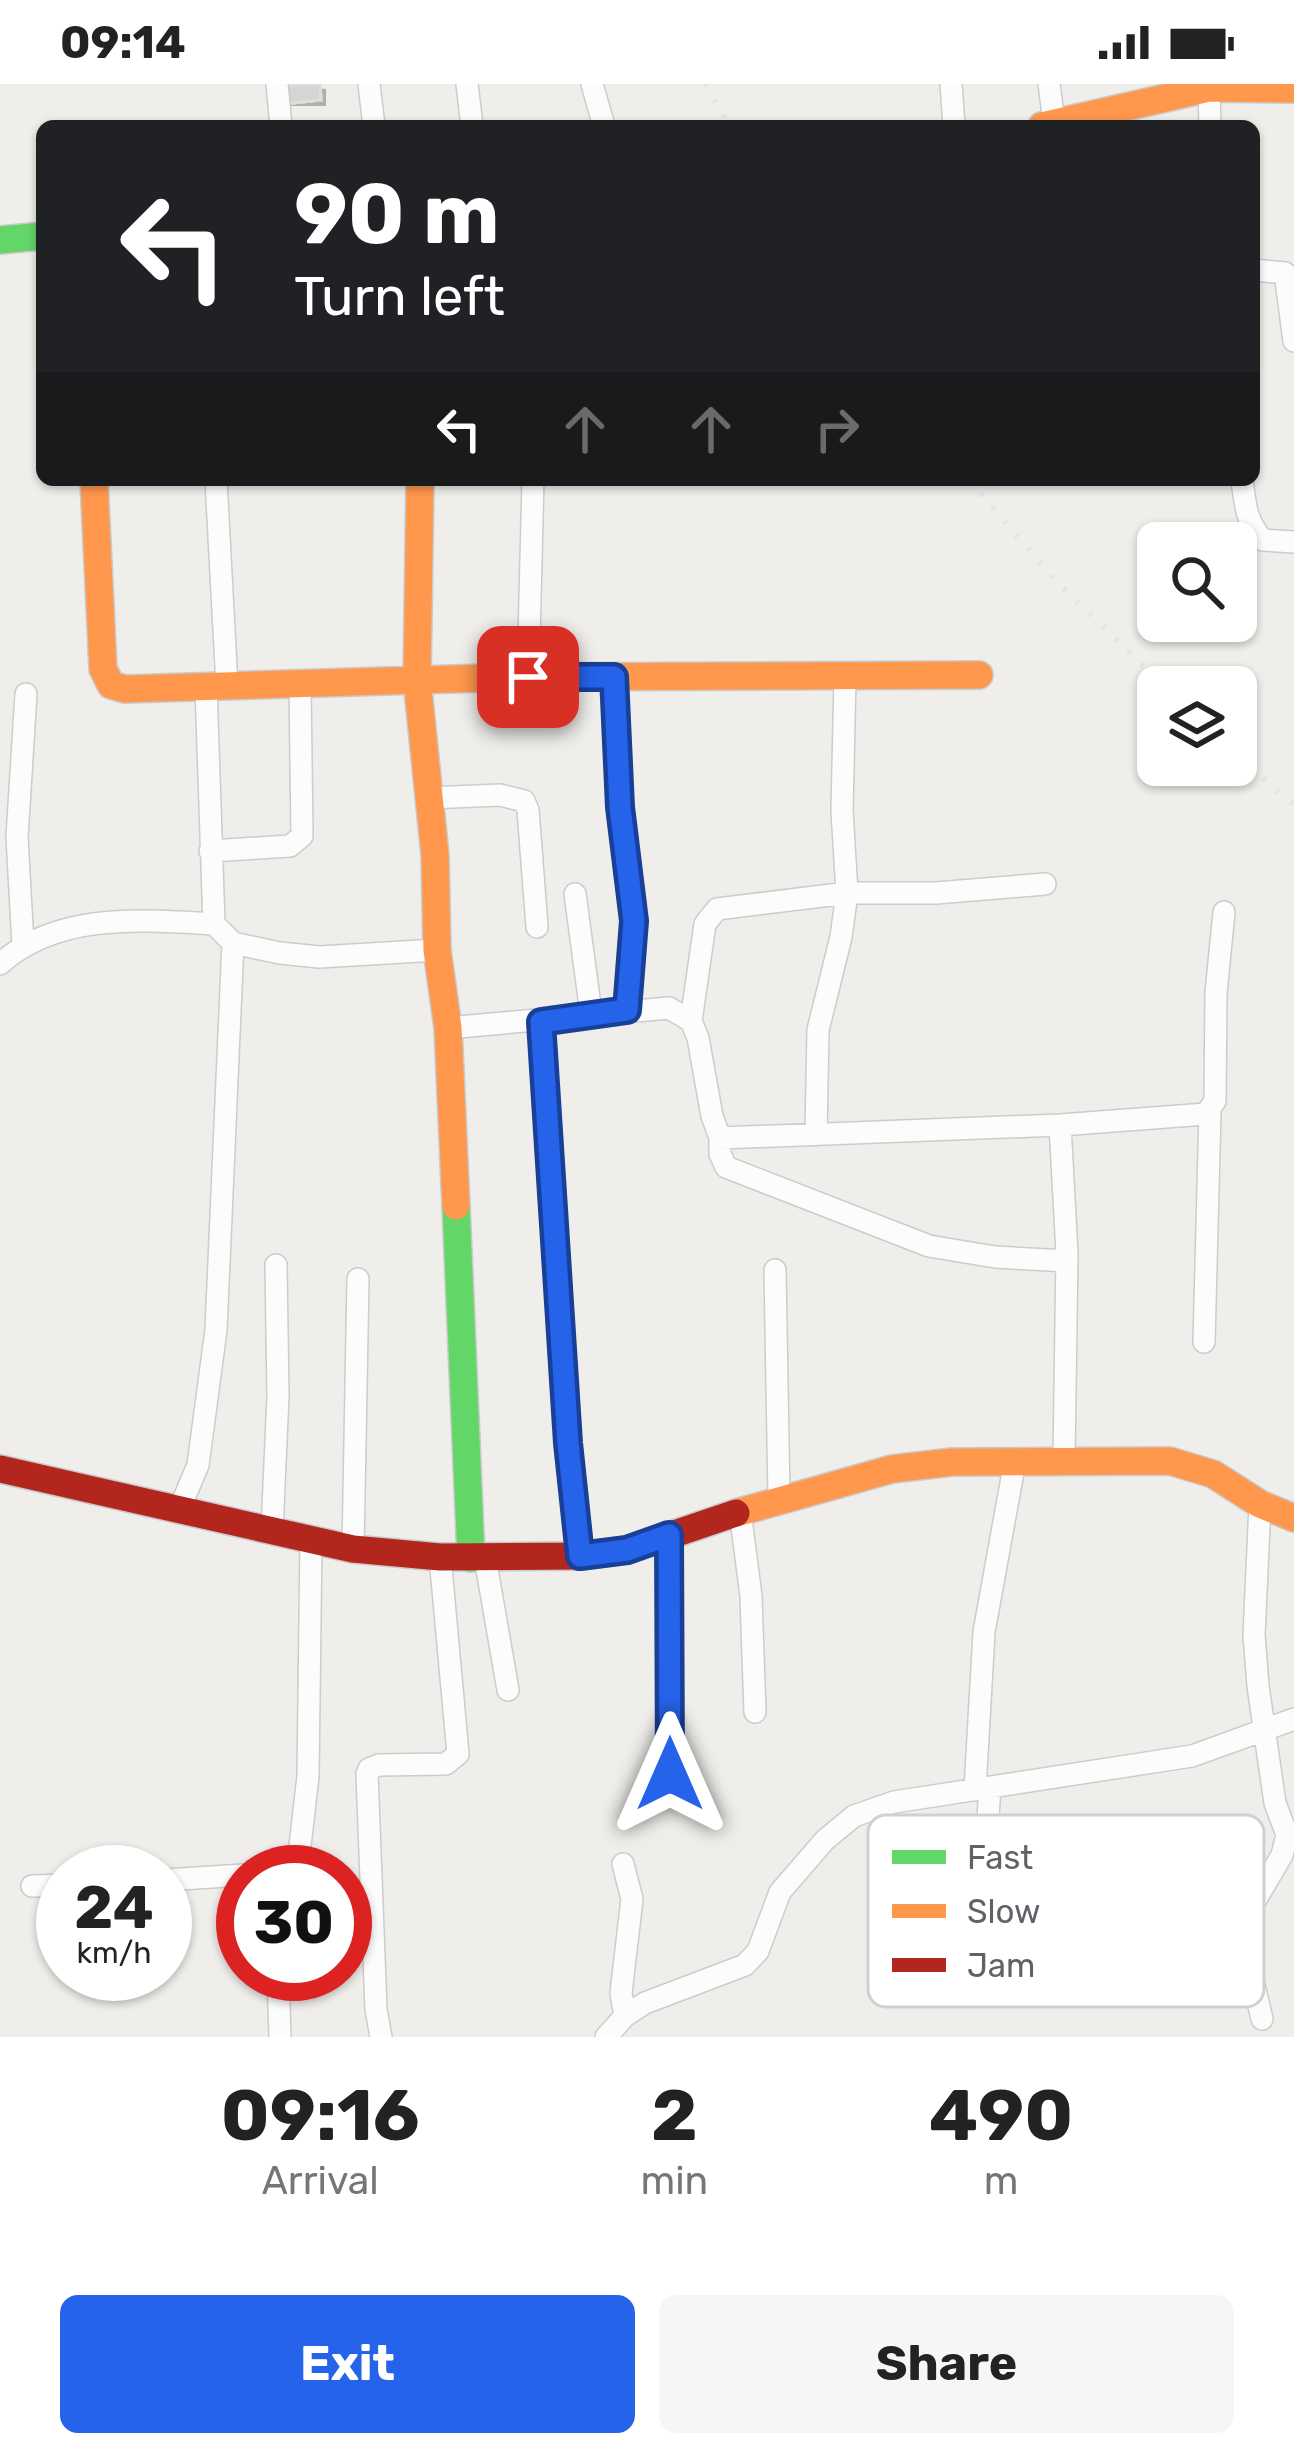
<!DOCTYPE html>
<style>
body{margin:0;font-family:Rubik,sans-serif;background:#f6f6f6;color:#222;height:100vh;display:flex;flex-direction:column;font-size:45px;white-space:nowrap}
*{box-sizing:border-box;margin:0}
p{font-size:39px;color:#767676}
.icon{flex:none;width:66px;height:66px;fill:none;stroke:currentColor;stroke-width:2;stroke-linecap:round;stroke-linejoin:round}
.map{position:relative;height:1953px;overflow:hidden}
.side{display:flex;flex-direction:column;background:#fff;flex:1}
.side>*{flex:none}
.guide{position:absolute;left:36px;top:36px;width:1224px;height:366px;border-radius:18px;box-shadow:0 3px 9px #0004;background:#202124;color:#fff;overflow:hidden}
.tools{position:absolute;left:1137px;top:438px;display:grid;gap:24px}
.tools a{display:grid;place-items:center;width:120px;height:120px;border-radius:18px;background:#fff;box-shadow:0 3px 9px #0004;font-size:60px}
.speed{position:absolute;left:36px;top:1761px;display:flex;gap:24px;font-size:60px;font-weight:700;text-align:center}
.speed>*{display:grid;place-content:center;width:156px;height:156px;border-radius:50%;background:#fff;box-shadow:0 3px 9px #0004;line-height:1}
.speed small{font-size:30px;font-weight:400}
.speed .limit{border:18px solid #d22;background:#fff;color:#111}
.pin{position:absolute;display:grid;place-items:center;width:102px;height:102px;color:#fff;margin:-51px;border-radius:24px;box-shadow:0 6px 18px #0006}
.me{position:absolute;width:132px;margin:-66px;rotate:0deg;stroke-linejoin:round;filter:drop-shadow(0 0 9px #0008)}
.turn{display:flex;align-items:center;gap:42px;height:252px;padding:0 60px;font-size:54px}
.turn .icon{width:156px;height:156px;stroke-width:2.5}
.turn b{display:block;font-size:84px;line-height:102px}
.lanes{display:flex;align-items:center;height:114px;padding:0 60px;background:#0003;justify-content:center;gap:60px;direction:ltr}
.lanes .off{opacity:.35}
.eta{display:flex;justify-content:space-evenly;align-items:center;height:204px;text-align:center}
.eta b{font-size:72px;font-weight:700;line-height:84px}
.action{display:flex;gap:24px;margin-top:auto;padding:24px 60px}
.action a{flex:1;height:138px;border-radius:18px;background:#2563eb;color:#fff;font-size:48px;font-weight:700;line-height:138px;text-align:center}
.action a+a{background:#f6f6f6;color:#222}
.status{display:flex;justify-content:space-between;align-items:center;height:84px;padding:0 60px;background:#fff;direction:ltr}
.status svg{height:33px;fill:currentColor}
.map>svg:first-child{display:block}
.building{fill:#d6d5d3;stroke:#deddd9;stroke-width:3;filter:url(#shadow)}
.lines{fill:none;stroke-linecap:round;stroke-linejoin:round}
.street-casing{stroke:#cbcccc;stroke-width:24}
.fast-casing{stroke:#cacacb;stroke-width:30}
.slow-casing{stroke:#cacacb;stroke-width:30}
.jam-casing{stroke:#cacacb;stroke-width:30}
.street{stroke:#fdfcfc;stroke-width:21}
.fast{stroke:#63d668;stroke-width:27}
.slow{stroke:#ff974d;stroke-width:27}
.jam{stroke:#b3261e;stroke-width:27}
.rail{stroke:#e4e4e4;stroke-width:6;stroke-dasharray:3 15;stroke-linecap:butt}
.route-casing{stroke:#184099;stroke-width:30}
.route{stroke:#2563eb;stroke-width:21}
.key{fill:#fff;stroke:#cfd0d2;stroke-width:3}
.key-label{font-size:33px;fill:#5f6368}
</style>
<div class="status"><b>09:14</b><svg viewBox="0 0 49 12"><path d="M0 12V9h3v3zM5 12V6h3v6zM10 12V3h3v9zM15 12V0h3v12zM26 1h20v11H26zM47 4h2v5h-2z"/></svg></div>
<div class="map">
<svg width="1294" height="1953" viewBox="0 0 1294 1953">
<defs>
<filter id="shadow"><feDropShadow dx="10" dy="6" stdDeviation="0" flood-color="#0004"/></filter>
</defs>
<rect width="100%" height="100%" fill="#efeeea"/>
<path class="building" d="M320,0L321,16L282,20L280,2Z"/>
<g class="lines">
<g class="street-casing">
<path id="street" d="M277,0L281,42
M369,0L374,42
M467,0L472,42
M592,0L604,42
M951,0L954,42
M1049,0L1054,38
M1209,4L1210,42
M1254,186L1285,189L1294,257
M216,396L227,602
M1242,396C1245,419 1246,439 1263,456L1294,458
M528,593L533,396
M614,594L621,723L634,837L627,926
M206,603L214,840
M428,714L500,711L524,717L528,726L537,843
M210,767L290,762L302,752L300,601
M575,810L591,929
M23,861L17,753L26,610
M0,880C58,828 142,836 214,840L233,859L280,869L319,873L437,866
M691,937L705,840L717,825L847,809H936L1045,800
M541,938L568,1359L581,1472
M448,944L669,924L691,937L698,954L712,1032L720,1054V1070L726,1083L929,1162L995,1173L1067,1177
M1060,1041L1067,1169L1064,1376
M816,1050L818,946L841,853L847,809L842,727L845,594
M720,1054L1060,1041L1206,1030L1215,1017L1216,909L1224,828
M775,1186L779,1414
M1204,1258L1210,1028
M1260,1420L1254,1551L1258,1602L1275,1719L1287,1751L1282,1771L1245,1834V1863L1262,1935
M179,1426L198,1381L216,1246L233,859
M740,1427L751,1512L755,1628
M272,1447L278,1312L276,1181
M669,1451L670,1690
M353,1465L358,1195
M485,1474L508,1606
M975,1706L984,1548L1015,1377
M623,1780L632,1815L621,1909L625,1932
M297,1788L308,1692L311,1456
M165,1796L243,1791
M32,1802L63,1801
M970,1881L983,1810L990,1703
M278,1890L280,1953
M381,1953L376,1925L367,1690L369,1685L379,1681L446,1680L458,1670L440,1473
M606,1953L625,1932L645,1919L745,1881L758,1867L780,1808L825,1756L854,1732L894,1718L1192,1672L1294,1635"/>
</g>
<g class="fast-casing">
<path id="fast" d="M0,156L42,152
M456,1122L471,1474"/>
</g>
<g class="slow-casing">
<path id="slow" d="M1042,42L1209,4L1294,5
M94,396L103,585L111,601L125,605L516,593L979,591
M420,396L417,596L435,771L437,866L448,944L456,1122
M736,1429L892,1385L952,1378L1170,1377L1213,1390L1260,1420L1294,1434"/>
</g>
<g class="jam-casing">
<path id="jam" d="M0,1385L353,1465L440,1473L581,1472L627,1466L736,1429"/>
</g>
<use href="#street" class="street"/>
<use href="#fast" class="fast"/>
<use href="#slow" class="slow"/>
<use href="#jam" class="jam"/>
<path class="rail" d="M705,0L730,42
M969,396L1054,495L1165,603
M1236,671L1294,721"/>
</g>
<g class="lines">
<g class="route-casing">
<path id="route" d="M528,593H614L620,723L634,837L627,926L541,938L568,1359L580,1472L627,1466L669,1451L670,1690"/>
</g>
<use href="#route" class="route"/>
</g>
<rect x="868" y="1731" width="396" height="192" rx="18" class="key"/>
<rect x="892" y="1766" width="54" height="14" fill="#63d668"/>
<rect x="892" y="1820" width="54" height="14" fill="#ff974d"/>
<rect x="892" y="1874" width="54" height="14" fill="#b3261e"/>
<g class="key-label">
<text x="967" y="1785">Fast</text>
<text x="967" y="1839">Slow</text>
<text x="967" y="1893">Jam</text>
</g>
</svg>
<div class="tools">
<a><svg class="icon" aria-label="search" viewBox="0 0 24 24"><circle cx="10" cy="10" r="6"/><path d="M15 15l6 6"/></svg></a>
<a><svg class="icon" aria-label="layers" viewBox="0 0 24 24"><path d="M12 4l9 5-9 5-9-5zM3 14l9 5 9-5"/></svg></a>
</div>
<div class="speed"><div>24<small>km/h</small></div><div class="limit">30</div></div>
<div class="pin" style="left:528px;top:593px;background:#d93025"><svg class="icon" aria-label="arrive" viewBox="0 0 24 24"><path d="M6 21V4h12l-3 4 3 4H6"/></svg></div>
<svg class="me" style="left:670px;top:1690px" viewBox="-20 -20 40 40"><path d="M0-17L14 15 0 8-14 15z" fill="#2563eb" stroke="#fff" stroke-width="4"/></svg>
<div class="guide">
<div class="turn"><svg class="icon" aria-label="left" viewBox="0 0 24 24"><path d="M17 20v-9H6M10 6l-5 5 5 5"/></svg><div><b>90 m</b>Turn left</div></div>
<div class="lanes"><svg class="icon" aria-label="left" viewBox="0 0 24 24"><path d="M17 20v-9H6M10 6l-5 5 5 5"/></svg><svg class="icon off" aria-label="ahead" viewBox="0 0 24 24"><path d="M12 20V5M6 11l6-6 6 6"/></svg><svg class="icon off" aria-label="ahead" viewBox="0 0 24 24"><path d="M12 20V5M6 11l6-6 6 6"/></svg><svg class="icon off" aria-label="right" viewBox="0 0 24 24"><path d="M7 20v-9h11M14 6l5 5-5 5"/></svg></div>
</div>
</div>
<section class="side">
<div class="eta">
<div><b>09:16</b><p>Arrival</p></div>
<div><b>2</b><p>min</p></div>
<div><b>490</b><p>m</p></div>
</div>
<div class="action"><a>Exit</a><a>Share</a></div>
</section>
